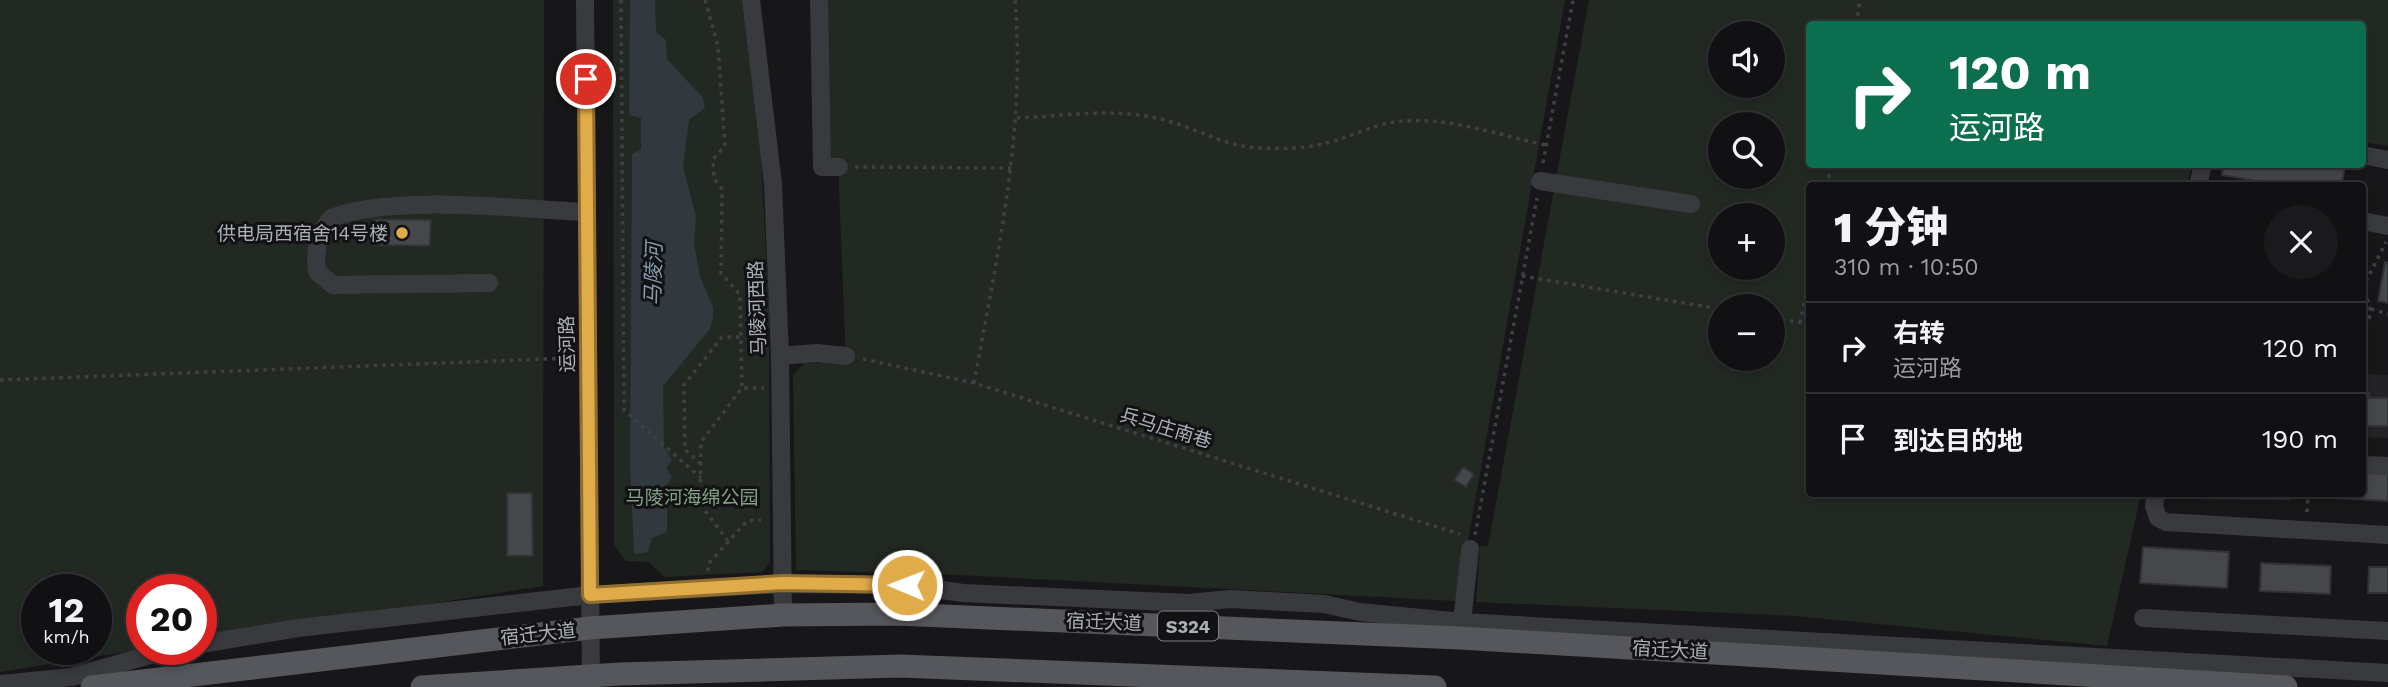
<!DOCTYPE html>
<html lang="zh">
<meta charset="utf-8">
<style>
body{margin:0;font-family:"Work Sans","Noto Sans SC",sans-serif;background:#1a1a1c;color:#f1f3f6;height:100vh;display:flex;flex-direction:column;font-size:26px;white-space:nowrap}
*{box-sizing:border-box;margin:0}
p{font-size:23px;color:#9c9da0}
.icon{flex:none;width:38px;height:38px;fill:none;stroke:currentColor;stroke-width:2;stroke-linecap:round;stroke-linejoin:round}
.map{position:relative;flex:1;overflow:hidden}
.details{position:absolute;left:1806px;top:182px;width:560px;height:315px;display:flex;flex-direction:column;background:#111113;border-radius:7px;box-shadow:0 4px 10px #0003,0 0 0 2px #303133}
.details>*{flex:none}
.hud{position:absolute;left:1806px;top:21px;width:560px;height:147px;border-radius:7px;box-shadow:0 4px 10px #0003,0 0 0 2px #303133;background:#0b6e4f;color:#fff;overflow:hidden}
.fabs{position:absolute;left:1708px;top:21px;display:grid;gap:14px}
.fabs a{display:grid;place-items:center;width:77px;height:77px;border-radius:50%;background:#111113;box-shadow:0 4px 10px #0003,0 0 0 2px #303133;font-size:35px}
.speed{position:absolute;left:21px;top:574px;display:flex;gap:14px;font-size:35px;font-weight:700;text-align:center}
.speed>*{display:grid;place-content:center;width:91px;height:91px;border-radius:50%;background:#111113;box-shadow:0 4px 10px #0003,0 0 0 2px #303133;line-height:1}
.speed small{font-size:18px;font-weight:400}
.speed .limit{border:10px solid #d22;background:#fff;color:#111}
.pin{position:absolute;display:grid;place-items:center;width:60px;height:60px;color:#fff;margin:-30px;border:4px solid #fff;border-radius:50%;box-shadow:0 2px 7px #0007}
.me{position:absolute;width:77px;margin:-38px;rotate:271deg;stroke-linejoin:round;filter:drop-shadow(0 0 5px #0008)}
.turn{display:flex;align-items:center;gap:24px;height:147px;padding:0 28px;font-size:32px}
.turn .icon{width:91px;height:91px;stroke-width:2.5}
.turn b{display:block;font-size:49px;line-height:60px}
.round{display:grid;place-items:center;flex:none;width:74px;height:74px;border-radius:37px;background:#1a1a1c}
.headline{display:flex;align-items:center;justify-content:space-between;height:119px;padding:0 28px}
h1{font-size:42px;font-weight:800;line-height:52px}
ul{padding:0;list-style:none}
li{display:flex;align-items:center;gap:21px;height:91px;padding:0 28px;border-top:2px solid #303133}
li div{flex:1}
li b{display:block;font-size:26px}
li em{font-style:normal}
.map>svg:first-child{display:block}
.built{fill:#232326}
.green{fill:#222923;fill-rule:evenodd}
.water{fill:#31383e}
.building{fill:#46474b;stroke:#313235;stroke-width:2}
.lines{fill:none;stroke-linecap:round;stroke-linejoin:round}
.path{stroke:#3f4044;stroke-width:3.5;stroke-dasharray:3.5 5;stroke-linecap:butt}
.minor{stroke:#393a3e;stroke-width:18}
.major{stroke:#55575c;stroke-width:23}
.route-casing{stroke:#926f2f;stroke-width:18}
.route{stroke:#e0ab49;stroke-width:12}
.poi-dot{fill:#e0ab49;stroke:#121214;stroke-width:2.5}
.labels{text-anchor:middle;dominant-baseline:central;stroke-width:6;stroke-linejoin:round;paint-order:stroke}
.shield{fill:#121214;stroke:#7d8086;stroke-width:2}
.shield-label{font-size:18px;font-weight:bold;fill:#abafb7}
.poi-label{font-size:19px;fill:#abafb7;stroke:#121214;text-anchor:end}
.street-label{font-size:19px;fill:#abafb7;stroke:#121214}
.park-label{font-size:19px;fill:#84a085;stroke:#121214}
.water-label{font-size:21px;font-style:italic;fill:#869caf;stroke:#121214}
</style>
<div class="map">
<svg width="2388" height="687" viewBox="0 0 2388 687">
<rect width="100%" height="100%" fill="#171719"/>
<path class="built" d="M2363,374L2388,375V438L2363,437Z"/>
<path class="green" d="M0,0H544L543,586L201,640V590H142L144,649L0,672ZM37,590H96V649H37Z
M613,0H742L761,159L769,305L770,561L763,572L665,577L648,562L626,561L614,545Z
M827,0H1565L1467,546H1461L1456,601L960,575L796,570L793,374L805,363L846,362L838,161H829Z
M1589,0H2388V146L2363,142L2362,24H1810V164L2192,165L2187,185L1810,186V494H2141L2107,646L1796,616L1476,602L1480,546H1488ZM1720,33H1773V86H1720ZM1720,124H1773V177H1720ZM1720,215H1773V268H1720ZM1720,306H1773V359H1720Z"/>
<path class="water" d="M630,0H655L656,32L666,40L667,59L703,98L705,108L689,120L683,167L696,216L694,243L700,277L713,307V319L709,330L663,386L664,447L672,460L666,468L672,477L667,485V532L652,538L648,552L634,554L630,463L632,154L641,149V118L629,115Z"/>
<path class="building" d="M2223,164H2345L2342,186H2286L2222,175Z
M375,219L431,220L430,246L374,245Z
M2385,262L2388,263V303L2378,301Z
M2362,393H2369V398H2388V426H2362Z
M1463,467L1474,474L1466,487L1454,480Z
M2362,472L2388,474V501L2316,497L2317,494H2362Z
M507,493H532L533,556H507Z
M2182,494H2289V499L2182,498Z
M2143,547L2229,552L2227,588L2140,583Z
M2261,563L2331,566L2330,594L2260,591Z
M2369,567H2388V593H2368Z"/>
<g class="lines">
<path class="path" d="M621,0L624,410L701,478
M705,0L718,46L725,146L713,159L714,179L722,189L721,273L740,295L742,388
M1856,24L1860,0
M1017,118C1062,116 1112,108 1156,118C1192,125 1221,146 1258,148C1279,149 1302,149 1322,144C1345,139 1366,128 1388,123C1439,113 1497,135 1546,145
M1543,163L1573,0
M855,167L1011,168
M1827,186L1831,164
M1522,276L1720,309
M2362,289L2386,242
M2362,292C2373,305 2373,318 2362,330
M2371,309L2388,314
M1773,318L1810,324
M1800,323L1810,276
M2362,341L2365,345L2362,367
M863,359L974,383L1460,534
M0,380L572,358
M974,383C997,256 1026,130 1015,0
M701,464L685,450L684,385L722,337H741
M2307,512L2308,494
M1475,535L1537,198
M728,541L700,504L701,442L742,388H764
M708,571V564L747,521L761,520"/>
<path class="minor" d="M585,0L591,686
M751,0L773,184L780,356L783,615
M819,0L822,167H839
M2362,155L2388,160
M1540,181L1691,204
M2198,186L2203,164
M2362,221L2388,226
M489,283L333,285L317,272C314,252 318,234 331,218C391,194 520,209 587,212
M780,356L817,353L846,356
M2362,465L2388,466
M2156,494L2154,506L2158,518L2166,522L2388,535
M2143,618L2388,631
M1462,622L1470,549
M201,644L298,628L590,595L783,584L907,585L963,593L1189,603L1230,599L1324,604L1360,612L1462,622L2388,673
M0,684L72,677L171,649"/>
<path class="major" d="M92,687L590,628L783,615L897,614L1460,638L2286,687
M422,687L620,674L900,666L1435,687"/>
</g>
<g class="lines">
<g class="route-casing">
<path id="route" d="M586,79L590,595L783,583L907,585"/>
</g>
<use href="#route" class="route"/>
</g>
<circle class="poi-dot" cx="402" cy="233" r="7"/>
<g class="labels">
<rect class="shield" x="1158" y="611.5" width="60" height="29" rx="5"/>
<g class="shield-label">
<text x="1188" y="626">S324</text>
</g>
<g class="poi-label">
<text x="388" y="233">供电局西宿舍14号楼</text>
</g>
<g class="street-label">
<text transform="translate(757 308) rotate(-92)">马陵河西路</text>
<text transform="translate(567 344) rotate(-91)">运河路</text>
<text transform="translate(1166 428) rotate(17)">兵马庄南巷</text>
<text transform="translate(1104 622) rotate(2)">宿迁大道</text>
<text transform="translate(538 634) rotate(-6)">宿迁大道</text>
<text transform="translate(1670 650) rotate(3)">宿迁大道</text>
</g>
<g class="park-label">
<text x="692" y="497">马陵河海绵公园</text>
</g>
<g class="water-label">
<text transform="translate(653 274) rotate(-88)">马陵河</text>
</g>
</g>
</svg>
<div class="fabs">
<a><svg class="icon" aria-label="sound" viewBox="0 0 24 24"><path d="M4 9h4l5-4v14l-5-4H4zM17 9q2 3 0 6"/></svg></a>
<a><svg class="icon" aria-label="search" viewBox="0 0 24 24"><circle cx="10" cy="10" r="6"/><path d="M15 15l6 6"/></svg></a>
<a>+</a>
<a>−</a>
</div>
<div class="speed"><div>12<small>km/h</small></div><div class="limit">20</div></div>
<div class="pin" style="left:586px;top:79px;background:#d93025"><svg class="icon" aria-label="arrive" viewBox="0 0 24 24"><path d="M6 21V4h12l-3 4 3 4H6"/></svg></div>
<svg class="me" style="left:907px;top:585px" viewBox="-20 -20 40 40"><circle r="17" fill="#e0ab49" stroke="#fff" stroke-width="3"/><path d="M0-11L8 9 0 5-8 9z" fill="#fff"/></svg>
<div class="hud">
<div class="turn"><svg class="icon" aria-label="right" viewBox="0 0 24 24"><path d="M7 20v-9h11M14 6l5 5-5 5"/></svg><div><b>120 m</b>运河路</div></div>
</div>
<section class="details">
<div class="headline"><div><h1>1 分钟</h1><p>310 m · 10:50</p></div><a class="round"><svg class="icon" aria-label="close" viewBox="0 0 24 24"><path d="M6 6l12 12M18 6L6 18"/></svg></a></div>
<ul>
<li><svg class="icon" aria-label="right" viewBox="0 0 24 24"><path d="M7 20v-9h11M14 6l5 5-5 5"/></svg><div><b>右转</b><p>运河路</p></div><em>120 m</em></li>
<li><svg class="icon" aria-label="arrive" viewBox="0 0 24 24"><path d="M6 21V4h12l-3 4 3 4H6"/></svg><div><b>到达目的地</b></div><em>190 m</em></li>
</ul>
</section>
</div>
